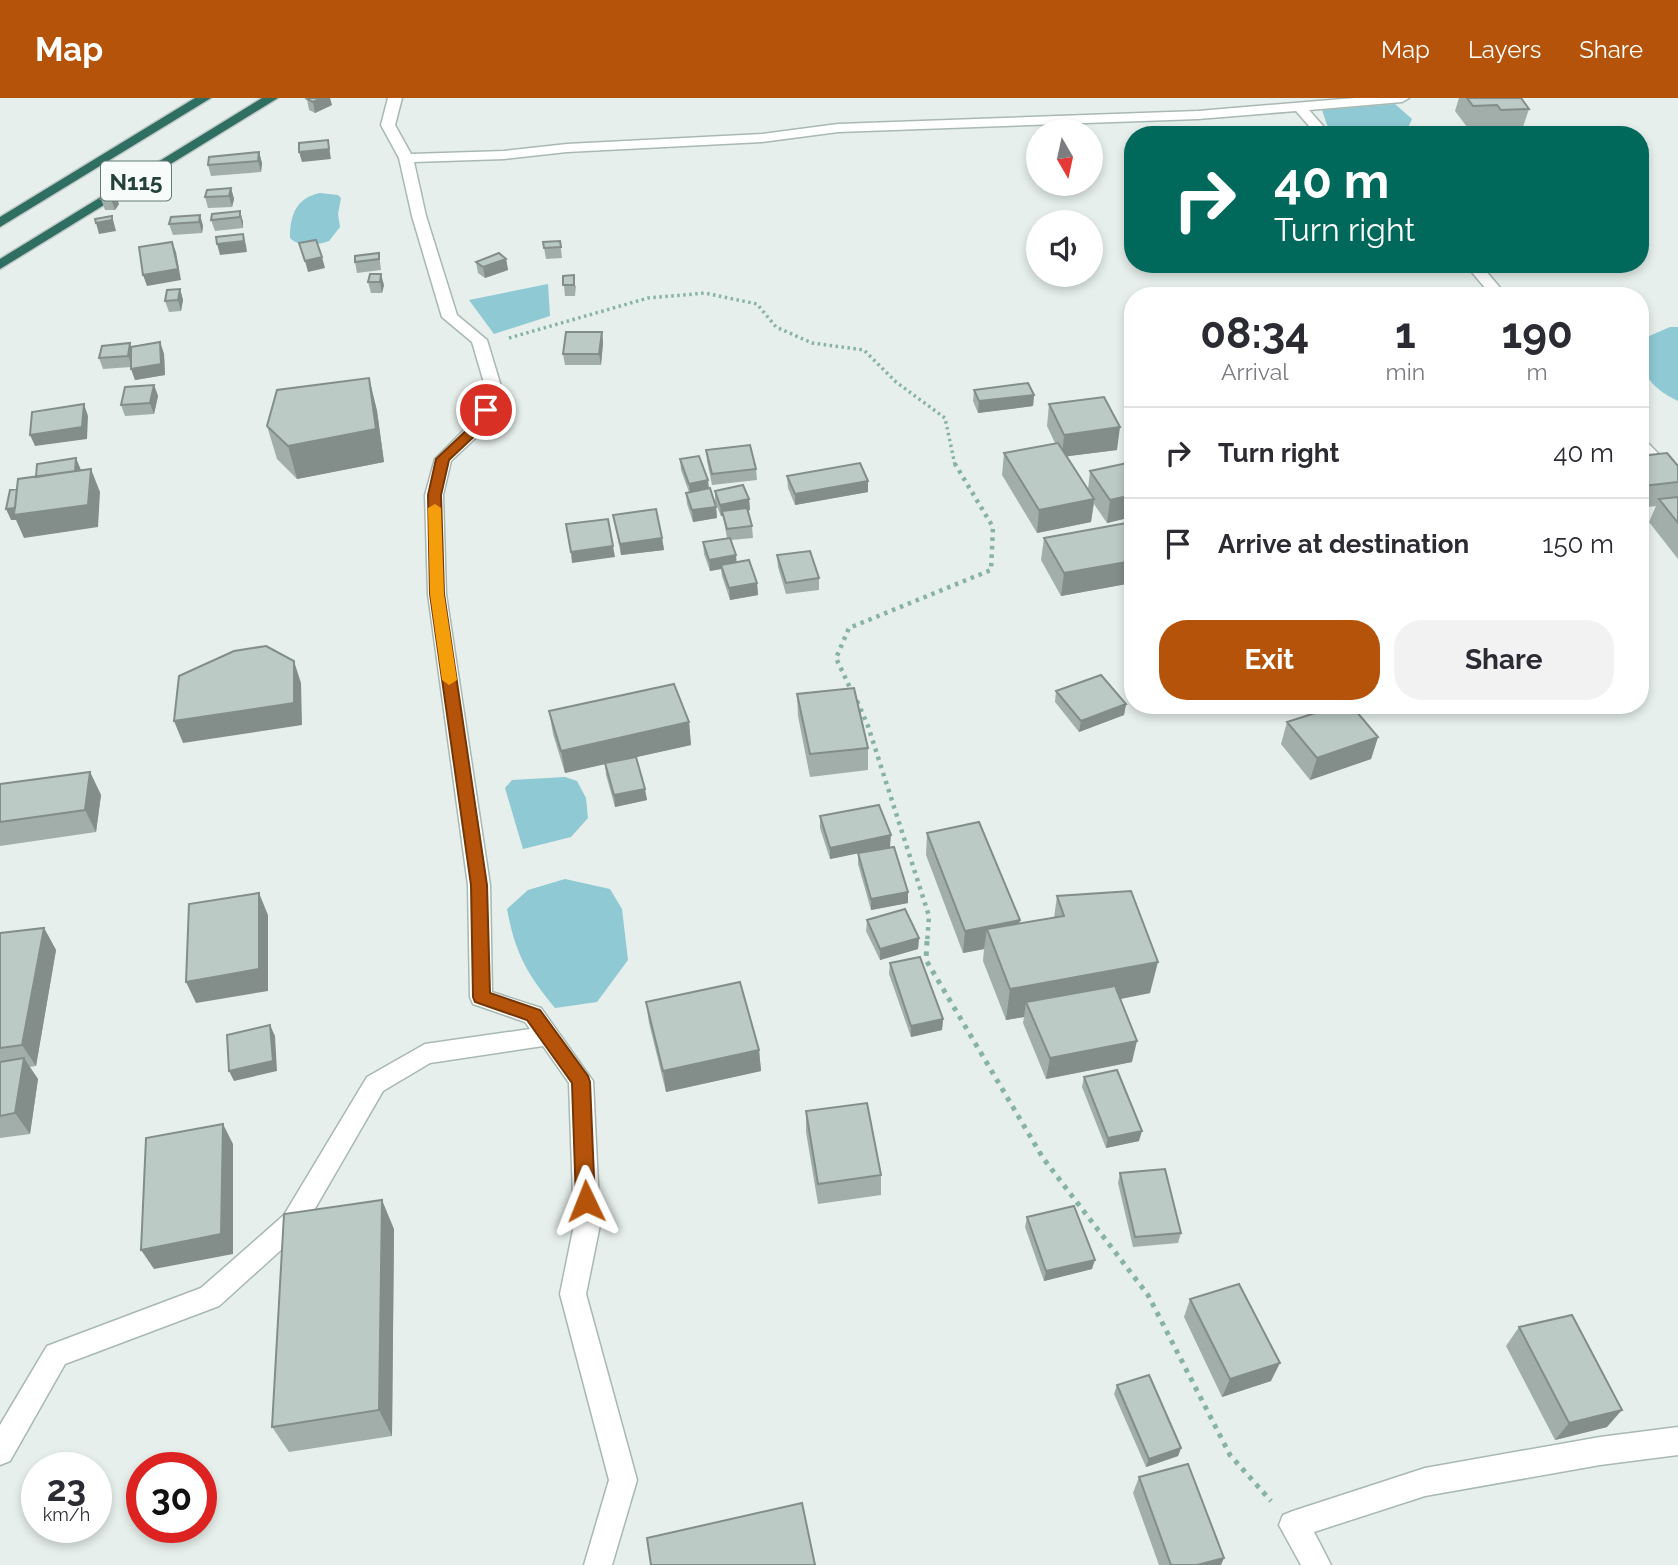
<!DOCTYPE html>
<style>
body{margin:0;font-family:Raleway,sans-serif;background:#f2f2f3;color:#2b2b33;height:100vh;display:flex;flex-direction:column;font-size:26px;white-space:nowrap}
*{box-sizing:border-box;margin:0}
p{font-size:23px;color:#7c7c81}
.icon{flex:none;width:38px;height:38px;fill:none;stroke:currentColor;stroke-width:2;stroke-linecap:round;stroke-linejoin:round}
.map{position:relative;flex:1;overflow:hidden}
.side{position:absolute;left:1124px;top:189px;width:525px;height:427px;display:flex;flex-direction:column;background:#fff;border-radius:28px;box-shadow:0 4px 10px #0003}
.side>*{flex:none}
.banner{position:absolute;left:1124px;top:28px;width:525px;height:147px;border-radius:28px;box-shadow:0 4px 10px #0003;background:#00695c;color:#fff;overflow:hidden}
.needle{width:46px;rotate:171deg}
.buttons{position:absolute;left:1026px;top:21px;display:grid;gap:14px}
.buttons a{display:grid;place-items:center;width:77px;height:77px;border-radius:50%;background:#fff;box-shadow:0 4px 10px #0003;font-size:35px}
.speed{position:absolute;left:21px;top:1354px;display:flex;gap:14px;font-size:35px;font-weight:700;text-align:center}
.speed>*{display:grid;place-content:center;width:91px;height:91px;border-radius:50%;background:#fff;box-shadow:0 4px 10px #0003;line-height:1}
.speed small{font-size:18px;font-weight:400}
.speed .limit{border:10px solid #d22;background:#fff;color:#111}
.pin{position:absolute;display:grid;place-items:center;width:60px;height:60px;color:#fff;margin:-30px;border:4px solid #fff;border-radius:50%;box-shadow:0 2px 7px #0007}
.me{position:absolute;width:77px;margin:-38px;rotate:358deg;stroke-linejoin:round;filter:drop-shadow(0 0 5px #0008)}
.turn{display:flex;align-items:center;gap:24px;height:147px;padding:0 35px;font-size:32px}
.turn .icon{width:91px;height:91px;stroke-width:2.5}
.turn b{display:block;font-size:49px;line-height:60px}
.eta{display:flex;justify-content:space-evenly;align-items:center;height:119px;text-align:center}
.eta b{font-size:42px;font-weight:700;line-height:49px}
.button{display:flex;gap:14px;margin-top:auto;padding:14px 35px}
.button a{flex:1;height:80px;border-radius:28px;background:#b45309;color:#fff;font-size:28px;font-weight:700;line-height:80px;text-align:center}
.button a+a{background:#f2f2f3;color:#2b2b33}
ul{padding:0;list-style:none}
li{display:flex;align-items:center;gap:21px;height:91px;padding:0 35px;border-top:2px solid #e1e1e2}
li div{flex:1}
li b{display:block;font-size:26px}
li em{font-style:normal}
header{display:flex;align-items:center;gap:42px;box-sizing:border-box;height:98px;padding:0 35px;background:#b45309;color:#fff}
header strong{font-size:33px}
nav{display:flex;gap:38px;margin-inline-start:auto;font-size:24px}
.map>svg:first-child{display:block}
.water{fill:#8ec9d4}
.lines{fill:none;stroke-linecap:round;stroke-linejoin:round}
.minor-casing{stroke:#a8b8b2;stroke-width:3}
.highway-casing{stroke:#c2cac8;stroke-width:3}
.path-far2{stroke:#86b3a5;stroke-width:3.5;stroke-dasharray:2.5 3.5;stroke-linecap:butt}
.path-far1{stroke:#86b3a5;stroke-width:4.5;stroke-dasharray:3.5 5;stroke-linecap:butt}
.path{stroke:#86b3a5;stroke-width:5;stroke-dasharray:4.5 6;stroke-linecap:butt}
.minor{fill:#fff;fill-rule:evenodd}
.highway{fill:#2f6f62;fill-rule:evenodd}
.wall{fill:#a1aea9}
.shaded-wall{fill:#838d89}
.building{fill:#bbcac4;stroke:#838d89;stroke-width:2}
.route{fill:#b45309;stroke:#753606;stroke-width:2}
.slow{fill:#f59e0b}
.labels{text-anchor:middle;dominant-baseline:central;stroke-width:5;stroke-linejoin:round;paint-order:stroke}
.shield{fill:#f7fbf9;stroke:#637a73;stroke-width:2}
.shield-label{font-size:23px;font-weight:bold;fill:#24423a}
</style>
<header>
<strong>Map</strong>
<nav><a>Map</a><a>Layers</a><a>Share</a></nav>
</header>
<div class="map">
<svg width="1678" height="1467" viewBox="0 0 1678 1467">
<rect width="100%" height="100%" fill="#e6efeb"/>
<path class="water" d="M1395,6L1412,21L1405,37H1336L1327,27L1322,12Z
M320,95L338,97L341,100L338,116L340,129L329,143C317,147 300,150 290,140C290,117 296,100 320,95Z
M548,186L550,218L494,236L469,202Z
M1670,229H1678V303C1648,288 1640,275 1640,242Z
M565,679L577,683L586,700L588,720L571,739L523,751L505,690L512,682Z
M565,781L610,791L622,811L628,862L597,904L555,910C527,876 515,855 507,811L528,792Z"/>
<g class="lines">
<g class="minor-casing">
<path id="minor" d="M388,0H402L395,27L411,56L504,53L567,46L762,36L838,26L1198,13L1355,0H1409L1402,4L1309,12L1331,37H1317L1296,13L1198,21L838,34L762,44L567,54L504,61L414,64L426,118L457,217L487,242L503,295L483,333L451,363L443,397L446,496L490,787L492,894L541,910L593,983L600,1127L586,1196L637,1382L612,1467H584L609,1382L560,1196L574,1127L569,985L543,948L430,965L383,993L302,1133L219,1208L65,1266L10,1363L0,1367V1327L47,1248L201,1190L284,1117L367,979L425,946L530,931L525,924L473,906L470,899L468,787L428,496L425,397L435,361L470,326L487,295L472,244L442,219L412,118L399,60L381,27Z
M1465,166H1480L1507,198H1492Z
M1640,342L1646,343L1678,376V391L1672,390L1640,356Z
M1678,1329V1357L1600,1367L1425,1398L1314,1434L1331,1467H1301L1279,1427L1283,1417L1293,1413L1425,1370L1600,1339Z"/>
</g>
<g class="highway-casing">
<path id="highway" d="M195,0H211L0,129V119Z
M262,0H278L0,171V161Z"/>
</g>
<path class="path-far2" d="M509,240L648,200L705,195L757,206L776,229L812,245L864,252L896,284L945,320L955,367"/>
<path class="path-far1" d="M853,596L836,560L849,530L991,472L993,429L955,366
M857,603L868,628L929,818L927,845"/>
<path class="path" d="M927,843L926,862L1043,1060L1148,1197L1230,1357L1271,1403"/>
<use href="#minor" class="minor"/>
<use href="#highway" class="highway"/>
</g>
<path class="wall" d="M1459,0H1521L1529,11L1522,32L1494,33L1491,28L1467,29L1455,13Z
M307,1L332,7L315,15L309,12Z
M259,54L262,65L261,74L211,78L208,67Z
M231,90L234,101L232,109L208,110L205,99Z
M106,95L119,106L115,112H105L101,101Z
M240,113L243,124V130L215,133L211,122Z
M200,117L203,128L202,135L173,137L169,126Z
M560,143L562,160L546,161L543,144Z
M379,155L381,172L357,175L355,164Z
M506,161L508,172L485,180L478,175L476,164Z
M370,176L384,187L382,195H371L368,184Z
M563,178L576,188L575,198H565Z
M180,191L183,202L181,213L169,214L165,203Z
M602,234L603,245L601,267H565L563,256Z
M160,244L164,256L165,277L135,282L131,269L103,271L99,260L130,245L131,248Z
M369,280L377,313L384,364L297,381L277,361L267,328Z
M154,287L158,298L154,316L125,318L121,307Z
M974,292L1034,297L1033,308L978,315L973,303Z
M1049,306L1117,352L1067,358L1088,391L1090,373L1132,364V419L1107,425L1094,406L1091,424L1037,435L1002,377L1004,355L1055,345L1047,328Z
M1640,347L1647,356L1646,357L1678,368V461L1649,424L1656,408L1640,410Z
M706,352L756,371L757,382L712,387L707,363Z
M680,361L708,382L709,391L716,409L717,420L693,424L687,406L686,395L689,394L681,372Z
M787,378L868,394L795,407L788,390Z
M715,393L749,401L750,412L748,413L752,428L753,440L731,442L736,457V464L757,485L758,497L730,502L722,478L721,471L710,473L704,456L703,444L727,440L723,418H721L715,404Z
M613,417L662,440L664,452L621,457Z
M1132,424V485L1061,498L1041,462L1044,440Z
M777,457L819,480V492L786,496L778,469Z
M1056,593L1126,606L1124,617L1079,634L1055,604Z
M797,596L868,650V672L810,679L798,618Z
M549,613L689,624L691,647L636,659L647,702L615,709L606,677L605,666L565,675L553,636Z
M1287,624L1378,639L1371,661L1310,682L1281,646Z
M90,674L101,697L96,734L0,748V686Z
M820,718L890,749L869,753L908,805L871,812L858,766V755L830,761L820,730Z
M927,735L1019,826L1054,820L1057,798L1150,895L1121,901L1132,964L1046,981L1023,925L1024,919L1006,922L983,863L984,851L963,855L926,757Z
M867,822L919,840L918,851L880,862L866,833Z
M44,830L56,852L36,968L29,969L38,981L30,1036L0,1040V835Z
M890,865L943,921L942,932L911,939L889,876Z
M646,904L759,952L761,973L666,994L649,925Z
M1084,979L1139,1043L1106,1050L1082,989Z
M806,1013L881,1077V1097L818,1106L806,1034Z
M1120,1075L1181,1135L1178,1145L1133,1149L1118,1085Z
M1027,1119L1092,1171L1044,1183L1025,1129Z
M394,1131L392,1338L289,1354L272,1329Z
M1190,1201L1271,1283L1222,1299L1184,1219Z
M1519,1229L1607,1329L1555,1342L1506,1248Z
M1117,1287L1181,1350L1178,1358L1146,1369L1114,1296Z
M1139,1379L1221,1467H1159L1133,1395Z"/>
<path class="shaded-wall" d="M321,0H330L332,7L315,15L313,4Z
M328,42L331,61L302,64L299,54Z
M259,54L262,65L261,74L258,63Z
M231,90L234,101L232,109L229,98Z
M115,95L119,106L115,112L111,101Z
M240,113L243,124V130L240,119Z
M200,117L203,128L202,135L199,124Z
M112,118L116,133L99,136L96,125Z
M243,136L246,147L247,154L220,157L217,146Z
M172,144L176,154L181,182L147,188L143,177Z
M322,159L325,170L308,174L305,163Z
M506,161L508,172L485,180L483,169Z
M381,176L384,187L382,195L380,184Z
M180,191L183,202L181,213L178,202Z
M602,234L603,245L601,267L599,256Z
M160,244L164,256L165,277L135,282L131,271Z
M130,245L134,257L132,269L128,258Z
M369,280L377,313L384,364L297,381L288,348Z
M154,287L158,298L154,316L150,305Z
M1034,297L1033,308L978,315L979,303Z
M84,306L88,318L87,341L35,348L30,337Z
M1120,329L1117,352L1062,359L1064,337Z
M76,360L81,372L80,392L40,398Z
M91,371L100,394L98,429L24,440L16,422H11L6,411Z
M708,382L709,394L690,397L689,386Z
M868,383V394L795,407V396Z
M1132,397V419L1107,425L1110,402Z
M749,401L750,412L723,418L722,413L723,418H721L720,407Z
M1094,401L1091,424L1037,435L1039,412Z
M716,409L717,420L693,424L692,412Z
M662,440L664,452L621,457L620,446Z
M613,448L615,459L572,465L571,454Z
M736,457L737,468L721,467V471L710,473L709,462Z
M1132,463V485L1061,498L1064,475Z
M757,485L758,497L730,502L729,490Z
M294,563L301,585L302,627L183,645L174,623Z
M1126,606L1124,617L1079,634L1081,623Z
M689,624L691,647L565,675L561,653Z
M1378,639L1371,661L1310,682L1317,660Z
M90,674L101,697L96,734L85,712Z
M645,691L647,702L615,709L614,697Z
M891,737L890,749L830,761V750Z
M908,794V805L871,812V801Z
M259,795L268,817V893L196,905L186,884Z
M1020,822L1017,844L987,831L984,851L963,855L965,833Z
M44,830L56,852L36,968L22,947Z
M919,840L918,851L880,862V851Z
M1158,864L1150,895L1032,918L1026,904L1024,919L1006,922L1010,891Z
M943,921L942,932L911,939V928Z
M270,927L275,938L277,973L234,983L229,973Z
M1137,943L1132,964L1046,981L1050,960Z
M759,952L761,973L666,994L663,973Z
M24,960L38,981L30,1036L15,1015Z
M223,1026L233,1046V1156L154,1171L141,1152Z
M1142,1033L1139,1043L1106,1050L1108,1040Z
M382,1102L394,1131L392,1338L379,1312Z
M1095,1162L1092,1171L1044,1183L1046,1173Z
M1280,1265L1271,1283L1222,1299L1230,1281Z
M1622,1312L1607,1329L1555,1342L1569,1325Z
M1181,1350L1178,1358L1146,1369L1149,1361Z
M1224,1460L1221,1467H1197Z"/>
<path class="building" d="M310,0H321L313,4L307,1Z
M1467,0H1521L1529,11L1501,12L1497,7L1473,8Z
M328,42L329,51L299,54V45Z
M259,54L258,63L208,67L209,59Z
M231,90L229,98L205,99L207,92Z
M106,95H115L111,101H101Z
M240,113V119L211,122L212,116Z
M200,117L199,124L169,126L171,119Z
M112,118V122L96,125L95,121Z
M243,136L244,143L217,146L216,139Z
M316,142L322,159L305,163L299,145Z
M560,143L561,149L544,150L543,144Z
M172,144L178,171L143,177L139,149Z
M379,155V161L355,164V158Z
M499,155L506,161L483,169L476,164Z
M370,176H381L380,184H368Z
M574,177V187H563V178Z
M180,191L178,202L165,203L167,192Z
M566,234H602L599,256H563Z
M160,244L161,266L131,271V249Z
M130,245L128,258L99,260L102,248Z
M369,280L376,331L288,348L267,328L277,292Z
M1028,285L1034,297L979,303L974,292Z
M154,287L150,305L121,307L125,289Z
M1104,299L1120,329L1064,337L1049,306Z
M84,306L82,329L30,337L32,314Z
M1058,345L1094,401L1039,412L1004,355Z
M750,347L756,371L712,376L706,352Z
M1640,347L1647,356L1640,357Z
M1667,355L1678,368V384L1643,388L1640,384V358Z
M699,358L708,382L689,386L680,361Z
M76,360L75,373L36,379L37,366Z
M1132,364V397L1110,402L1090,373Z
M860,365L868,383L795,396L787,378Z
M91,371L88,407L14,417L18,381Z
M743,387L749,401L720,407L715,393Z
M710,390L716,409L692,412L686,395Z
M17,391L15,410L6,411L10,392Z
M1678,399V425L1659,401Z
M747,410L752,428L727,431L722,413Z
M656,411L662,440L620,446L613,417Z
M608,421L613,448L571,454L566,426Z
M1132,424V463L1064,475L1044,440Z
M730,440L736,457L709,462L703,444Z
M810,453L819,480L786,485L777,457Z
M749,462L757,485L729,490L721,467Z
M266,548L294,563V605L174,623L179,578L234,553Z
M1101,577L1126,606L1081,623L1056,593Z
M674,586L689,624L561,653L549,613Z
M854,590L868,650L810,656L797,596Z
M1340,607H1351L1378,639L1317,660L1287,624Z
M636,659L645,691L614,697L605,665Z
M90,674L85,712L0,724V686Z
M879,707L891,737L830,750L820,718Z
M979,724L1020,822L965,833L927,735Z
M894,749L908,794L871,801L858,755Z
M1131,793L1158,864L1010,891L987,831L1064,818L1057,798Z
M259,795V871L186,884L189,806Z
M905,811L919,840L880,851L867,822Z
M44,830L22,947L0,950V835Z
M920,859L943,921L911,928L890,865Z
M740,884L759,952L663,973L646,904Z
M1115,888L1137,943L1050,960L1026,904Z
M270,927L273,963L229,973L227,937Z
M24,960L15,1015L0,1018V964Z
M1117,972L1142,1033L1108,1040L1084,979Z
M867,1005L881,1077L818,1086L806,1013Z
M223,1026L221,1136L141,1152L146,1040Z
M1165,1071L1181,1135L1135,1139L1120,1075Z
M382,1102L379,1312L272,1329L284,1116Z
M1074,1108L1095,1162L1046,1173L1027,1119Z
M1239,1186L1280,1265L1230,1281L1190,1201Z
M1572,1217L1622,1312L1569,1325L1519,1229Z
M1149,1277L1181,1350L1149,1361L1117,1287Z
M1188,1366L1224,1460L1197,1467H1171L1139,1379Z
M802,1405L815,1467H651L647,1440Z"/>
<path class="route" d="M486,309L492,312L481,332L449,362L441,397L444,496L487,787L490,895L540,912L588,978L590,984L595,1103L593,1109L586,1111L579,1109L576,1103L572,985L527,922L475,904L473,899L471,787L430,496L428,397L436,361L471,328L482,310Z"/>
<path class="slow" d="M435,406L441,410L444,496L457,582L449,587L442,582L430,496L428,410Z"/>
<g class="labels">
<rect class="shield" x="101" y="63.5" width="70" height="39" rx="5"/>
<g class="shield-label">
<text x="136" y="83">N115</text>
</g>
</g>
</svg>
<div class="buttons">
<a><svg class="needle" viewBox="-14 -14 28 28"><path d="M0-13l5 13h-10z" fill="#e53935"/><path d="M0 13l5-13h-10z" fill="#7c7c81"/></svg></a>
<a><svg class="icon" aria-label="sound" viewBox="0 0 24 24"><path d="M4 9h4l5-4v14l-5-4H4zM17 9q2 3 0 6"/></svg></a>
</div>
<div class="speed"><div>23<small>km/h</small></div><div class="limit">30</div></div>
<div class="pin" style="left:486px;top:312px;background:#d93025"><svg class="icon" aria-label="arrive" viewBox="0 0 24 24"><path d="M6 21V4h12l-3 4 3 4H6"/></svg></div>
<svg class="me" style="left:586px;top:1103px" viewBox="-20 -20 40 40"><path d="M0-17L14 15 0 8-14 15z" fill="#b45309" stroke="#fff" stroke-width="4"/></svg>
<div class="banner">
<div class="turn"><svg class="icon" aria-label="right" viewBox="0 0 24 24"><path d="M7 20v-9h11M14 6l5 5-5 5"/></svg><div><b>40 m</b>Turn right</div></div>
</div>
<section class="side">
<div class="eta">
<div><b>08:34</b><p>Arrival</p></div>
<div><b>1</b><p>min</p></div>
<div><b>190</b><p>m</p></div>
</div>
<ul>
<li><svg class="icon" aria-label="right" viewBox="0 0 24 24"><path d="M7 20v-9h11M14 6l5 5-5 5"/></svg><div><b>Turn right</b></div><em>40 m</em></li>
<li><svg class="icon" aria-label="arrive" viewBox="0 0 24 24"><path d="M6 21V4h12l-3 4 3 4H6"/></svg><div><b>Arrive at destination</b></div><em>150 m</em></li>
</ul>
<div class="button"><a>Exit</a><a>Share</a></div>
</section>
</div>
